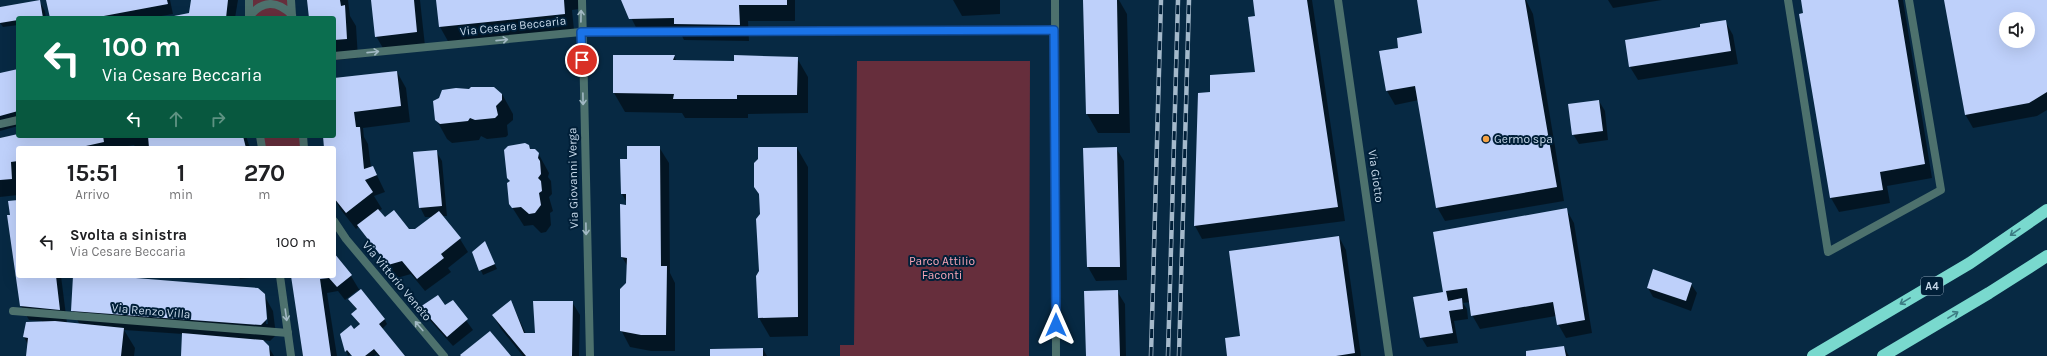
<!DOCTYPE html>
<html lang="it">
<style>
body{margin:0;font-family:Karla,sans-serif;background:#f6f6f6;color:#202124;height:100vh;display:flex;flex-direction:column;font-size:15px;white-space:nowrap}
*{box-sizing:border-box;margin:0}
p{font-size:13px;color:#757577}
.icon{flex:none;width:22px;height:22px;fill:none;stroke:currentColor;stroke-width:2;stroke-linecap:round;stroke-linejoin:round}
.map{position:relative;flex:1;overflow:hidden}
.drawer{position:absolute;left:16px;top:146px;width:320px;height:132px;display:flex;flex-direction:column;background:#fff;border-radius:4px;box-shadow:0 4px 16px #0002}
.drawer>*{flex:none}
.guide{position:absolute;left:16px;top:16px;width:320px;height:122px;border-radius:4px;box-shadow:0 4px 16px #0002;background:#0b6e4f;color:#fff;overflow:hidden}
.tools{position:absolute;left:1999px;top:12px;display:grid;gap:8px}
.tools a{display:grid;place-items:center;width:36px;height:36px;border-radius:50%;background:#fff;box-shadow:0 4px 16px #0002;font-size:20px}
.pin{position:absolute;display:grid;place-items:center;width:34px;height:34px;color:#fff;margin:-17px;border:2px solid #fff;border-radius:50%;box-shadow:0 1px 4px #0007}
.me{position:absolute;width:44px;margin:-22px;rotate:0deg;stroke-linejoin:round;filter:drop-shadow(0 0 3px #0008)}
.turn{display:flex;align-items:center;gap:14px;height:84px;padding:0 20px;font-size:18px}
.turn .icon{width:52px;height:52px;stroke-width:2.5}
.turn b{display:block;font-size:28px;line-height:34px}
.lanes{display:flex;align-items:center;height:38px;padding:0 20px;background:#0003;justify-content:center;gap:20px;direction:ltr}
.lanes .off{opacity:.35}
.eta{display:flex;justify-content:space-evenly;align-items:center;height:68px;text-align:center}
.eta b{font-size:24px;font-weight:700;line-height:28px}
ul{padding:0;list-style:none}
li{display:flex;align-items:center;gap:12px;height:56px;padding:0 20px}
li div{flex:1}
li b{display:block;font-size:15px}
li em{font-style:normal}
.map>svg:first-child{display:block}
.green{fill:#662e3c}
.shadow{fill:#0007;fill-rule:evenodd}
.building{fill:#bed0fa;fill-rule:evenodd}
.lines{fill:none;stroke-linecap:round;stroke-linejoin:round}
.service{stroke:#4d716d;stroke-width:8}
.minor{stroke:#4d716d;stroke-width:8}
.tertiary{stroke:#4d716d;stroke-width:8}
.motorway{stroke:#79d9ce;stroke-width:12}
.rail-casing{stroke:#a4b9cb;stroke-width:4.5}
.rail{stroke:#001f38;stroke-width:3;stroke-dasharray:9;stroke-linecap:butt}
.oneway{stroke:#a2b9c4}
.oneway2{stroke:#3c7c83}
.route-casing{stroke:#114b97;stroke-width:10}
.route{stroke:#1a73e8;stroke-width:7}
.poi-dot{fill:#f5a345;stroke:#001f38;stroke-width:1.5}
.labels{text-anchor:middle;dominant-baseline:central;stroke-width:4;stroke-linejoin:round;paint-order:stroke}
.shield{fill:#001f38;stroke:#8ba0b4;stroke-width:1}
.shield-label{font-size:11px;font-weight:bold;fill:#c6d8e9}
.street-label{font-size:12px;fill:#c6d8e9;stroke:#001f38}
.poi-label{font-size:12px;fill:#c6d8e9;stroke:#001f38;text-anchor:start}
.park-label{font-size:12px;fill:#f6a4b5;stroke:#001f38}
</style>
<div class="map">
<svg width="2047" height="356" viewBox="0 0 2047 356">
<rect width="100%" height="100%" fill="#072943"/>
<path class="green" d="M249,0H291L292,18H249Z
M857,61H1030L1029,356H840V345H854Z
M260,136H303L304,148H262Z"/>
<path class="shadow" d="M47,0H170L173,14L150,18H51Z
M192,0H238L235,18H175L190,13Z
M308,0H348L350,16L356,26L358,58L334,60V18H310Z
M372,0H420L425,46L384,50L376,36Z
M437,0H578L579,9L572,10L574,30L449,43L440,27Z
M622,0H795V21H748L749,41L684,40L681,34L640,35Z
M953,0H1000V14L962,16Z
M1084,0H1119L1127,14L1130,133H1098L1087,114Z
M1254,0H1312L1345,221L1202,239L1195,226L1211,92L1256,73V17Z
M1418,0H1526L1533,14L1564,201L1445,221L1437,207L1419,100L1395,105L1387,91L1381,52L1399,49L1423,34Z
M1608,0H1662L1613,8Z
M1802,0H1903L1932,178L1887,186L1890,203L1839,212L1831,198L1800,15L1804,14Z
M1945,0H2047V110L2037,116L1973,128L1965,114ZM2006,19H2028V41H2006Z
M39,1L45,11L46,18H18V25L3,27L0,23V8Z
M1725,21L1733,35L1738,64L1638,80L1630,67L1626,40L1701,28Z
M614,56H674L677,62H735L797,58L808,77V113L748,114V118H685L682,113L625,112L614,93Z
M18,70V126L0,131V74Z
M397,72L406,88L410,122L363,128L364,137L368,144L371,168L373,167L385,192L374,196L382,209L379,211L385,219L409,230H415L433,217H425L420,207L436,151L442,161L447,216H442L460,239L468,252L448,268L451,272L425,291L411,274L397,278L366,238L391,270L392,269L368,237H366L359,226L356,229L341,210L334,198V148H325L324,136H334V79Z
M502,94L513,114V120L507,125L508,135L506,137L487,139L481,136L479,140L452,143L447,139L436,119Z
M1599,101L1605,111L1608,140L1579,144L1573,134Z
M18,135L246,136L250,148H136L134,145L116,148H18V195L0,197V138Z
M529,146L531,150L538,153L549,173L548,177L551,181L552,194L549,197L553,211L550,213L551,225L546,232L541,233L533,225L524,226L510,204V182L508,177Z
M659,147L669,163L670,273L675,283V351H651L630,347L621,330L628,267L622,257L627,203L622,194L628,160Z
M797,148L808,167V336L770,337L759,318L760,271L757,219L761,215Z
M1116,148L1124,161L1127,280L1096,281L1088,267Z
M18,201V276H61L67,323L80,325L72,310L74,276H99L264,295L273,311L276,335L270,341L261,340L268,346L274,356H182L183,334L124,330L135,348L134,356H27L28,345L24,337L27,323L42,322V321L29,320L21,306L11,216ZM264,304H266L268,324H266Z
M1566,209L1574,223L1592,333L1566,338L1558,324L1556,316L1480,329L1472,315L1470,302L1463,303L1467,309L1468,319L1454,321L1458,343L1427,347L1421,337L1444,292Z
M1339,237L1346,250L1361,356H1228Z
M487,247L497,269L483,275L473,252Z
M334,254L351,276L360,291L385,320L387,324L382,329L404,356H378L377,354L374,356H352L351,354L348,356L341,334L353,330L360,324L355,319L357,310L350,300L360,291L358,290L345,300L338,291L327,293L337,356H303L292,276H334Z
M238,276H266L240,279Z
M1691,284L1697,293L1691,311L1653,297L1648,288Z
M1117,291L1125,304L1126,356H1087Z
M452,301L473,330L453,346L427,317L422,307L445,306Z
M511,302L526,334H536L572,302L580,315L579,356H523L501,329L493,315Z
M1564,347L1569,356H1527Z
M763,349L767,356H711Z"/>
<path class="building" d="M40,0L43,18H18V20L0,23V7Z
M46,0H167L168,4L93,18H50Z
M191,0H228L226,18H174V16L189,13Z
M307,0H340L341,6L345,5L347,39L334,40V18H309Z
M371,0H414L417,32L375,37Z
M436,0H564L565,14L439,27Z
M621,0H787V5H739L740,25L674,24V18L629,19Z
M1083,0H1117L1119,114H1086Z
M1253,0H1307L1338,207L1194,226L1198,93L1210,92V75L1255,72L1248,17L1255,16Z
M1417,0H1525L1557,187L1436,208L1415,86L1386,91L1379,51L1398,48L1397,38L1422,33Z
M1801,0H1898L1925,164L1880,172L1883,190L1830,198L1799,14L1803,13Z
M1944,0H2047V92L2029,103L1965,115ZM2006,19H2028V41H2006Z
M1726,20L1731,51L1629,67L1625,40L1700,27V24Z
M613,55H675L673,60L734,61V55L798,57L797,95H737V99H673L674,94L613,93Z
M18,69V111L0,116V73Z
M397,71L401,106L354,112L356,127H360L364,169L373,166L377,175L365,180L373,192L346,213L334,198V148H324L323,136H334V78Z
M471,87H494L502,94V100L496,106L498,115L495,118L475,120L470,118L468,121L440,124L435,120L433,101L439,98L442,90L456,88L469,89Z
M1599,100L1603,131L1572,135L1568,104Z
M18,134V136H103L104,142L77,148H18V161L11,162L12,179L0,180V138Z
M148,136H243L246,148H149Z
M525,143L529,145L530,149H535L539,153L538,158L540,161L541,174L538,178L541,181L542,191L539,193L541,205L535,213L529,214L521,207L512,208L509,204L507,183L510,181L507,178L504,150L508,146Z
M627,146H660L661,266H667L666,335H641L620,331V289L626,283L627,258L621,257L620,204L626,205V194H621L620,159H627Z
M758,147H797L798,317L758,318L756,276L759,271L756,219L760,214L759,194L754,187V163L758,159Z
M1117,147L1120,267H1087L1083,148Z
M437,150L442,206L419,208L413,152Z
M18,200V276H56L60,310L20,306L7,215H10L8,201Z
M1567,208L1585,320L1557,325L1553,302L1471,316L1467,288L1446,291L1448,301L1462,298L1463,309L1449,311L1453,333L1420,338L1413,297L1443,292L1433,232Z
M378,209L385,217L394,210L409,229H415L439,211L461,238L441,254L444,258L417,279L402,261L388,265L357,225Z
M1339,236L1355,353L1336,356H1227L1225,338L1240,336L1229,251Z
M485,241L495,264L479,271L472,252Z
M334,253L352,275L337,287L329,278L320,279L331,356H303L291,276H334Z
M1653,269L1692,283L1686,301L1647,288Z
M73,276H111L258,288L265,294L267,319L261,325L71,311Z
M361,289L385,319L379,324L405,356H380L374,349L365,356H352L347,350L345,352L340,334L351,325L354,329L360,324L351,314L357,309L348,299Z
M1118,290L1120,356H1086L1084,291Z
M438,295L445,305L453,300L468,319L447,337L420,307Z
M511,300L524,333H535L533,301H573L572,356H526L492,315Z
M55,321L124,328L121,356H26L28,338L23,337L26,322Z
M490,331L511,356H461L460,355Z
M182,333L263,340L269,346L270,356H181Z
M1564,346L1566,356H1526V351Z
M763,348V356H710V349Z"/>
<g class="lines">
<path class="service" d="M1788,0L1828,252L1941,190L1909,0"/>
<path class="minor" d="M582,0L590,356
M1055,0L1056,356
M1338,0L1389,356
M334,56L581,32L1054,30
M0,124L18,120
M13,311L288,333"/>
<path class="tertiary" d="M291,0L292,15
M249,17C262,0 277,0 292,15
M249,17V0
M260,136L262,148
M303,136L304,148
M334,221L346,239L444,356
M280,276L291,356"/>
<path class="motorway" d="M1813,356L1970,263L2047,210
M1883,356L1989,293L2047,256"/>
<g class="rail-casing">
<path id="rail" d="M1151,356L1161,0
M1168,356L1178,0
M1179,356L1189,0"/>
</g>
<use href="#rail" class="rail"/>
</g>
<defs><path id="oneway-shaft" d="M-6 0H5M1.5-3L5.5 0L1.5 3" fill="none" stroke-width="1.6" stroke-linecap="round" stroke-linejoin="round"/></defs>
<g class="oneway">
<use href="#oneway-shaft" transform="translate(581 16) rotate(-89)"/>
<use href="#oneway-shaft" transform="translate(502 40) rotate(-6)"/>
<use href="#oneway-shaft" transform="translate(373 52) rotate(-6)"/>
<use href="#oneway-shaft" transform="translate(583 99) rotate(89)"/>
<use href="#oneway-shaft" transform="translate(586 229) rotate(89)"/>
<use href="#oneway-shaft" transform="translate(286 315) rotate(82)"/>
<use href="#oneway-shaft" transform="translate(419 326) rotate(-130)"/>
</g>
<g class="oneway2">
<use href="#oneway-shaft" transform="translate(2015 232) rotate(145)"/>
<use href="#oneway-shaft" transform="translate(1905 301) rotate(149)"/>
<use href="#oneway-shaft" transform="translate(1953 315) rotate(-31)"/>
</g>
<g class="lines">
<g class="route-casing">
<path id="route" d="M582,60L581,32L1054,30L1056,325"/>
</g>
<use href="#route" class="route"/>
</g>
<circle class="poi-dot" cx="1486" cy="139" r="4"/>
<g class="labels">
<rect class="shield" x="1921" y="277" width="22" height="18" rx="3"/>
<g class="shield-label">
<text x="1932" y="286">A4</text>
</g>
<g class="street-label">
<text transform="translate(513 26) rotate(-6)">Via Cesare Beccaria</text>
<text transform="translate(1376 176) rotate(82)">Via Giotto</text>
<text transform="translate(573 178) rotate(-91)">Via Giovanni Verga</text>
<text transform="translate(397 281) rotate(50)">Via Vittorio Veneto</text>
<text transform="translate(151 311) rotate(5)">Via Renzo Villa</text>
</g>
<g class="poi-label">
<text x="1494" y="139">Germo spa</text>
</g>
<g class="park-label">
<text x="942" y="261">Parco Attilio<tspan x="942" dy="14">Faconti</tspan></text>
</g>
</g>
</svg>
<div class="tools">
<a><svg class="icon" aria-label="sound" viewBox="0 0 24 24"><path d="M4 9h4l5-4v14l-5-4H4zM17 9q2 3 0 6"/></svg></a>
</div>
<div class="pin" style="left:582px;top:60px;background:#d93025"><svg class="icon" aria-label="arrive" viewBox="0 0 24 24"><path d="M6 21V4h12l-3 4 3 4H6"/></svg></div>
<svg class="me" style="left:1056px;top:325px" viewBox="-20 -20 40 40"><path d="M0-17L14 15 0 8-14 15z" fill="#1a73e8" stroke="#fff" stroke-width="4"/></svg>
<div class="guide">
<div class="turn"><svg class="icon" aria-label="left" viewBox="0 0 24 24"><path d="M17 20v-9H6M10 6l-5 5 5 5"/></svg><div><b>100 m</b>Via Cesare Beccaria</div></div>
<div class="lanes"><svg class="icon" aria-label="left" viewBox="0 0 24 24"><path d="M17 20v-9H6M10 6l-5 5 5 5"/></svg><svg class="icon off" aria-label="ahead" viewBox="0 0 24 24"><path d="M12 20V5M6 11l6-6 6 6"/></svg><svg class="icon off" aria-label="right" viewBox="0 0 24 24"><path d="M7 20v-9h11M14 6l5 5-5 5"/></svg></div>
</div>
<section class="drawer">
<div class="eta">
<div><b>15:51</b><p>Arrivo</p></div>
<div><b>1</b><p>min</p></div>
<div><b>270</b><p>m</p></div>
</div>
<ul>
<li><svg class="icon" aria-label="left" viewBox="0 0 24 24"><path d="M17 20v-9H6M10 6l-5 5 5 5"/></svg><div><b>Svolta a sinistra</b><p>Via Cesare Beccaria</p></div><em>100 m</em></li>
</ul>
</section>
</div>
